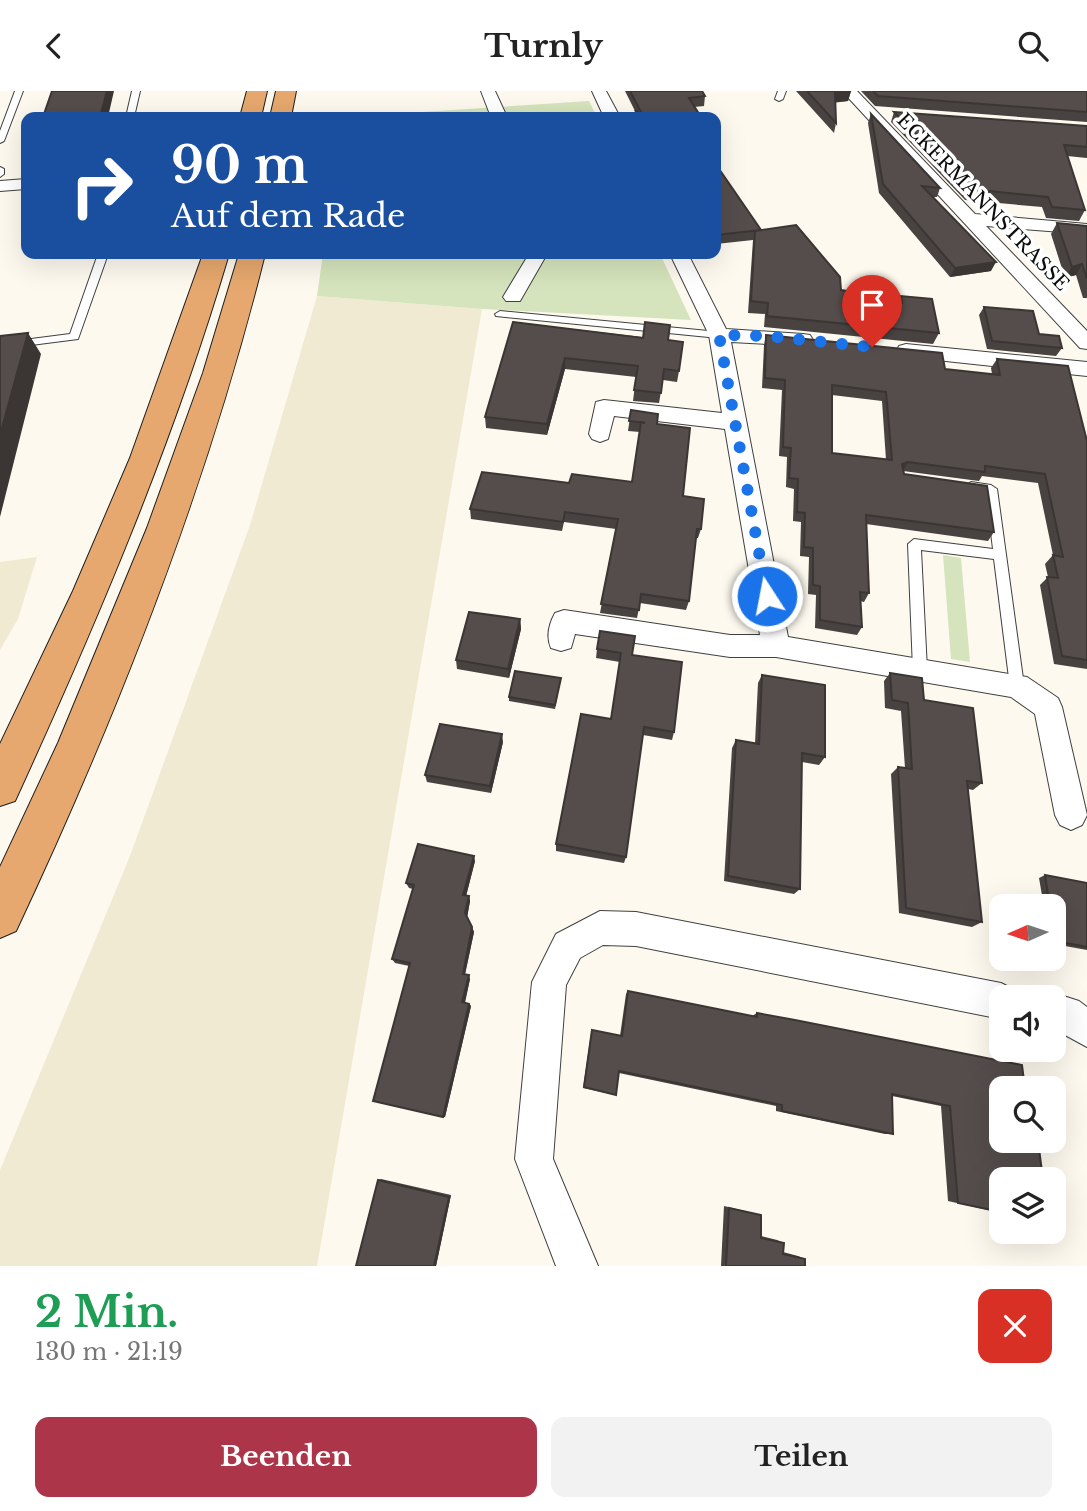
<!DOCTYPE html>
<html lang="de">
<meta charset="utf-8">
<style>
body{margin:0;font-family:"Libre Baskerville",serif;background:#f2f2f2;color:#222;height:100vh;display:flex;flex-direction:column;font-size:26px;white-space:nowrap}
*{box-sizing:border-box;margin:0}
p{font-size:23px;color:#767676}
.icon{flex:none;width:38px;height:38px;fill:none;stroke:currentColor;stroke-width:2;stroke-linecap:round;stroke-linejoin:round}
.map{position:relative;height:1175px;overflow:hidden}
.side{display:flex;flex-direction:column;background:#fff;flex:1}
.side>*{flex:none}
.guide{position:absolute;left:21px;top:21px;width:700px;height:147px;border-radius:14px;box-shadow:0 7px 28px #0002;background:#1a4fa0;color:#fff;overflow:hidden}
.needle{width:46px;rotate:267deg}
.tools{position:absolute;left:989px;top:803px;display:grid;gap:14px}
.tools a{display:grid;place-items:center;width:77px;height:77px;border-radius:14px;background:#fff;box-shadow:0 7px 28px #0002;font-size:35px}
.pin{position:absolute;display:grid;place-items:center;width:60px;height:60px;color:#fff;margin:-72px -30px;border-radius:50% 50% 50% 0;rotate:-45deg;box-shadow:0 0 7px #0007}
.pin .icon{rotate:45deg}
.me{position:absolute;width:77px;margin:-38px;rotate:349deg;stroke-linejoin:round;filter:drop-shadow(0 0 5px #0008)}
.turn{display:flex;align-items:center;gap:24px;height:147px;padding:0 35px;font-size:32px}
.turn .icon{width:91px;height:91px;stroke-width:2.5}
.turn b{display:block;font-size:49px;line-height:60px}
.round{display:grid;place-items:center;flex:none;width:74px;height:74px;border-radius:14px;background:#f2f2f2}
.summary{display:flex;align-items:center;justify-content:space-between;height:119px;padding:0 35px}
h1{font-size:42px;font-weight:800;line-height:52px;color:#1e9e55}
.cta{display:flex;gap:14px;margin-top:auto;padding:14px 35px}
.cta a{flex:1;height:80px;border-radius:14px;background:#ad3549;color:#fff;font-size:28px;font-weight:800;line-height:80px;text-align:center}
.cta a+a{background:#f2f2f2;color:#222}
header{display:flex;justify-content:space-between;align-items:center;height:91px;padding:0 35px;background:#fff;font-size:32px;font-weight:800}
.map>svg:first-child{display:block}
.farmland{fill:#f0ead2}
.green{fill:#d5e4bc}
.lines{fill:none;stroke-linecap:round;stroke-linejoin:round}
.service-casing{stroke:#404040;stroke-width:2}
.minor-casing{stroke:#404040;stroke-width:2}
.trunk-casing{stroke:#1e1e1e;stroke-width:2}
.service{fill:#fff;fill-rule:evenodd}
.minor{fill:#fff;fill-rule:evenodd}
.trunk{fill:#e6a86e;fill-rule:evenodd}
.wall{fill:#484240;fill-rule:evenodd}
.shaded-wall{fill:#3b3634}
.building{fill:#544d4b;stroke:#3b3634;stroke-width:2;fill-rule:evenodd}
.route{stroke:#1a73e8;stroke-width:12;stroke-dasharray:0 21.6}
.labels{text-anchor:middle;dominant-baseline:central;stroke-width:7;stroke-linejoin:round;paint-order:stroke}
.far-street-label{font-size:19px;fill:#0d0d0d;stroke:#fff}
</style>
<header><svg class="icon" aria-label="back" viewBox="0 0 24 24"><path d="M15 5l-7 7 7 7"/></svg>Turnly<svg class="icon" aria-label="search" viewBox="0 0 24 24"><circle cx="10" cy="10" r="6"/><path d="M15 15l6 6"/></svg></header>
<div class="map">
<svg width="1087" height="1175" viewBox="0 0 1087 1175">
<rect width="100%" height="100%" fill="#fdf9ef"/>
<path class="farmland" d="M317,205L482,218L317,1175H0V1079L130,765L250,434Z
M37,466L18,528L0,559V471Z"/>
<path class="green" d="M589,10L597,26H344Z
M323,163H660L691,229L482,218L317,205Z
M943,464L961,467L970,571L951,568Z"/>
<g class="lines">
<g class="service-casing">
<path id="service" d="M15,0H23L4,50L0,52V40Z
M132,0H140L134,26H126Z
M778,0H786L783,8L779,10L775,8Z
M0,76L4,78V83L0,86Z
M98,163H108L78,248L0,258V252L70,243Z
M500,220L719,241L724,244L719,247L496,225L495,223Z
M971,391L991,394L997,398L1024,595L1022,599L1017,601L1012,599L1010,595L994,468L921,459L927,579L925,583H915L913,579L908,453L914,448L993,458L986,401L967,398L965,395Z"/>
</g>
<g class="minor-casing">
<path id="minor" d="M481,0H495L507,26H491Z
M592,0H606L620,26H604Z
M842,0H857L975,123L1087,133V143L986,135L1087,240V258L1080,257Z
M26,88V98L0,100V90Z
M529,163H547L520,210H506L503,206Z
M670,163H688L726,238L803,243L810,244L813,249L810,254L803,255L731,251L788,546L1027,586L1058,607L1062,616L1087,724L1082,734L1071,739L1060,734L1055,724L1035,623L1011,606L776,566H730L575,543L571,557L561,560L551,557C546,546 549,533 555,522L564,519L730,544H760L725,338L614,325L608,348L600,351L592,348L589,343L596,311L604,309L722,322L709,244Z
M906,253L1087,271V285L899,265L896,260L899,255Z
M600,820L636,821L1001,892L1013,898L1017,906H1001V928L636,855L603,854L580,867L566,894L553,1068L598,1175H556L515,1068L532,891L556,843Z
M1054,902L1079,910L1087,916V956L1054,938V906H1044Z"/>
</g>
<g class="trunk-casing">
<path id="trunk" d="M247,0H267L261,26H240Z
M276,0H296L291,26H270Z
M203,163H229C173,352 97,531 15,710L0,715V653L73,500L130,367Z
M239,163H265C207,396 118,623 16,840L0,847V776L58,652L147,437L203,282Z"/>
</g>
<use href="#service" class="service"/>
<use href="#minor" class="minor"/>
<use href="#trunk" class="trunk"/>
</g>
<path class="wall" d="M625,0H702L705,5L704,15L694,16L701,26H635V20Z
M796,0H851L848,10L835,11L836,32L834,42Z
M861,0H1087V31L875,15Z
M894,21L1087,35V67L1067,65L1085,119L1079,130L1046,127L1042,116L965,109L891,31Z
M871,23L940,97L937,106H932L991,180L950,186L879,102L868,32Z
M716,49L719,54L717,63H716Z
M716,75L761,139L841,199L848,207L898,212L901,205L939,242L933,253L764,236L765,223L748,222L753,149L716,153Z
M1057,132L1087,135V207H1083L1076,184L1065,187L1051,143Z
M984,216L1039,243L1062,257L1056,265L987,258L979,224Z
M513,231L668,249L679,280L677,291L663,289L659,312L633,310L636,286L565,278L547,344L486,337L485,326Z
M766,244L945,278L992,283L991,277L997,268L1087,350V578L1054,573L1040,494L1048,486L1045,473L1053,464L1038,392L982,385L979,390L903,380L904,383L994,441L988,450L866,433L869,502L864,511L860,510L862,536L857,544L815,537L816,504L808,503L809,466L800,465L801,431L793,430L794,398L786,396L787,366L779,365L782,299L762,297L764,254ZM832,304L882,310L886,369L832,362Z
M631,319L657,333L683,405L701,438L698,447H696L689,510L686,519L640,512L637,527L600,522L616,438L564,431L562,440L471,428L470,418L569,392L632,391L640,341L628,340Z
M520,528L521,538L509,587L457,578L456,569Z
M597,558L632,564L674,641L672,649L643,644L626,766L624,772L556,760V753L611,628L620,571L596,567Z
M890,582L924,609L982,692L973,699L968,698L982,831L972,836L899,822L891,683L898,676L905,677L901,620L885,617L884,590Z
M762,584L825,666L819,674L802,671L800,798L794,803L724,790L732,657L736,649L755,652L758,592Z
M561,587L555,618L509,610V606Z
M503,651L491,702L427,691L425,684Z
M475,770L466,805H469L470,810L467,826L474,841L465,884L470,888L465,912L469,913L471,915L445,1026L409,875L395,872L392,868L413,798L409,797L406,792Z
M1045,784L1087,792V859L1054,853V816H1044L1039,787Z
M628,900L752,925L757,922L1022,974L1001,1122L948,1110L941,1015L892,1005L893,1043H885L776,1020V1015L619,982L616,1004H615L583,997L591,942L592,939L620,945L626,903Z
M381,1088L451,1104L436,1175L378,1089Z
M724,1115L761,1124V1145L777,1149L784,1152L783,1161L798,1165L805,1168V1175H721Z"/>
<path class="shaded-wall" d="M107,0H114L108,26H100Z
M851,0L848,10L832,12L835,2Z
M996,171L991,180L950,186L955,177Z
M1082,173L1076,184L1065,187L1072,176Z
M28,242L41,263L0,426V344Z
M565,267V278L547,344V333Z
M908,371L903,380L902,373Z
M520,528L521,538L509,587L508,578Z
M502,643L503,651L491,702L490,695Z
M474,765L475,770L465,809L463,804Z
M469,805L470,810L467,827L465,822Z
M472,836L474,841L464,887L463,883Z
M469,884L470,888L464,914L462,911Z
M469,913L471,915L445,1026H443Z
M451,1104L436,1175H434L449,1106Z"/>
<path class="building" d="M52,0H107L100,26H43Z
M630,0H702L705,5L689,7L701,26H639L635,19L643,25Z
M807,0H851L835,2L836,32Z
M873,0H1087V21L878,5Z
M894,21L1087,35V56L1064,54L1085,119L1052,116L1048,106L970,98Z
M871,23L940,97L922,95L996,171L955,177L883,93Z
M716,75H717L761,139L716,144Z
M1057,132L1087,135V188L1082,173L1072,176Z
M796,134L840,186L841,199L848,200V207L902,212L901,205L932,208L939,242L767,225L768,212L751,210L755,140Z
M984,216L1033,220L1039,243L1059,245L1062,257L992,250Z
M513,231L643,247L645,231L670,234L668,249L683,251L679,280L664,278L661,302L634,299L638,275L565,267L547,333L485,326Z
M28,242L0,344V245Z
M766,244L942,262L945,278L1000,284L997,268L1068,275L1087,350V569L1062,565L1047,486L1058,487L1053,464L1063,466L1045,383L985,375V381L908,371L902,373L904,383L987,395L994,441L866,424L869,502L860,501L862,536L820,529V495L813,494V457L804,456L805,422L797,421L798,388L789,387L791,357L783,356L785,289L765,287ZM832,294L886,301L892,369L832,362Z
M631,319L658,323L657,333L690,337L683,405L704,408L701,438H697L689,510L641,503L639,519L601,513L618,428L565,421L563,431L470,418L482,381L569,392L572,383L632,391L641,331L645,332L629,330Z
M469,521L520,528L508,578L456,569Z
M600,540L635,545L632,564L682,571L674,641L644,636L626,766L556,753L581,623L611,628L621,562L597,558Z
M515,580L561,587L555,614L509,606Z
M890,582L922,587L924,609L973,617L982,692L967,690L982,831L906,817L898,676L912,678L908,612L892,609Z
M762,584L825,594V666L802,662L800,798L728,785L736,649L759,653Z
M440,633L502,643L490,695L425,684Z
M418,753L474,765L463,804L469,805L465,822L472,836L463,883L469,884L462,911L469,913L443,1026L373,1010L410,872L392,868L414,794L406,792Z
M1045,784L1087,792V856L1055,850L1054,839V816H1050Z
M628,900L757,926V922L795,929L1022,974L1025,998H1001V1050H1038L1043,1088H1001V1121L958,1112L950,1015L892,1003L893,1043L782,1020V1014L619,980L616,1004L584,996L592,939L622,945Z
M378,1089L449,1106L434,1175H356Z
M729,1117L761,1124V1147L784,1152L783,1163L805,1168V1175H726Z"/>
<g class="lines">
<path class="route" d="M767,505L719,244L765,245L872,256"/>
</g>
<g class="labels">
<g class="far-street-label">
<text transform="translate(983 111) rotate(46)">ECKERMANNSTRASSE</text>
</g>
</g>
</svg>
<div class="tools">
<a><svg class="needle" viewBox="-14 -14 28 28"><path d="M0-13l5 13h-10z" fill="#e53935"/><path d="M0 13l5-13h-10z" fill="#767676"/></svg></a>
<a><svg class="icon" aria-label="sound" viewBox="0 0 24 24"><path d="M4 9h4l5-4v14l-5-4H4zM17 9q2 3 0 6"/></svg></a>
<a><svg class="icon" aria-label="search" viewBox="0 0 24 24"><circle cx="10" cy="10" r="6"/><path d="M15 15l6 6"/></svg></a>
<a><svg class="icon" aria-label="layers" viewBox="0 0 24 24"><path d="M12 4l9 5-9 5-9-5zM3 14l9 5 9-5"/></svg></a>
</div>
<div class="pin" style="left:872px;top:256px;background:#d93025"><svg class="icon" aria-label="arrive" viewBox="0 0 24 24"><path d="M6 21V4h12l-3 4 3 4H6"/></svg></div>
<svg class="me" style="left:767px;top:505px" viewBox="-20 -20 40 40"><circle r="17" fill="#1a73e8" stroke="#fff" stroke-width="3"/><path d="M0-11L8 9 0 5-8 9z" fill="#fff"/></svg>
<div class="guide">
<div class="turn"><svg class="icon" aria-label="right" viewBox="0 0 24 24"><path d="M7 20v-9h11M14 6l5 5-5 5"/></svg><div><b>90 m</b>Auf dem Rade</div></div>
</div>
</div>
<section class="side">
<div class="summary"><div><h1>2 Min.</h1><p>130 m · 21:19</p></div><a class="round" style="background:#d93025;color:#fff"><svg class="icon" aria-label="close" viewBox="0 0 24 24"><path d="M6 6l12 12M18 6L6 18"/></svg></a></div>
<div class="cta"><a>Beenden</a><a>Teilen</a></div>
</section>
